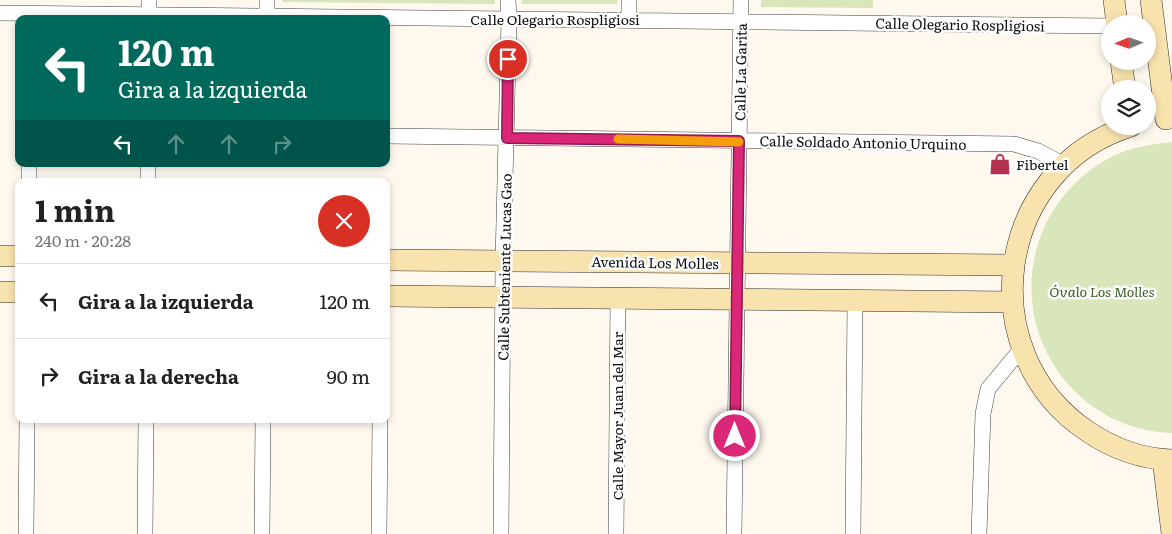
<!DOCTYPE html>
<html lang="es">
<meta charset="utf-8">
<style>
body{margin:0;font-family:Literata,serif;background:#f2f2f2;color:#222;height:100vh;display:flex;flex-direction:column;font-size:19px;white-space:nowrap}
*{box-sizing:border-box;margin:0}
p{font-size:16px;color:#767676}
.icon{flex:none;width:28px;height:28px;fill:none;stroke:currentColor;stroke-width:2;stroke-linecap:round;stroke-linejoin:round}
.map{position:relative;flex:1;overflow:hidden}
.panel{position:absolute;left:15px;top:178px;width:375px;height:245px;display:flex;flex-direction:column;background:#fff;border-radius:10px;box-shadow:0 2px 8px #0003}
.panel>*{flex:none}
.hud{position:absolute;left:15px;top:15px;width:375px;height:152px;border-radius:10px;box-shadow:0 2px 8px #0003;background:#00695c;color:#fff;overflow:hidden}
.needle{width:32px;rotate:268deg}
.fabs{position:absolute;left:1101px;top:15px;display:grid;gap:10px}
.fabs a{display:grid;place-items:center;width:55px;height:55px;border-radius:50%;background:#fff;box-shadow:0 2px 8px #0003;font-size:25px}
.pin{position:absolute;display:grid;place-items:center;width:42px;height:42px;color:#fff;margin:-21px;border:2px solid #fff;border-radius:50%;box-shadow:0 1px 5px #0007}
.me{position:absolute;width:55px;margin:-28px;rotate:0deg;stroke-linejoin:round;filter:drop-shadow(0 0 4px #0008)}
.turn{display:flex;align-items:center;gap:18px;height:105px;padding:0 20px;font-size:22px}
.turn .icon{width:65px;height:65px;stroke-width:2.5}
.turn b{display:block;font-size:35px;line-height:42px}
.lanes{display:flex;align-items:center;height:48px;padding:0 20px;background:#0003;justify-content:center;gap:25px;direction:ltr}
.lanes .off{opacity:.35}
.round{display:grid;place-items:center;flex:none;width:52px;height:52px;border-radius:26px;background:#f2f2f2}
.summary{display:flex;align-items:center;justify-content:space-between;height:85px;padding:0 20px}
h1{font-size:30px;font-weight:700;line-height:38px}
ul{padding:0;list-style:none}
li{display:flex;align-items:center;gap:15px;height:75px;padding:0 20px;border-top:1px solid #e0e0e0}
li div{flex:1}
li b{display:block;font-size:19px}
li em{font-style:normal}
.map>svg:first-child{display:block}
.green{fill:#d9e5bb}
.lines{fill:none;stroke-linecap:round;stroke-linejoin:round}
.street-casing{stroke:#404040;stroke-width:16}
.secondary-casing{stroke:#2f2f2f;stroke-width:22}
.street{stroke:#fff;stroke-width:15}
.secondary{stroke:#f8e3af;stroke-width:21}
.route-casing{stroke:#8e194d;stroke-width:12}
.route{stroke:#db2777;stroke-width:9}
.slow{stroke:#f59e0b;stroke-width:9}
.labels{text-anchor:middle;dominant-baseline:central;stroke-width:5;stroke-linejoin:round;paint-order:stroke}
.street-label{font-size:14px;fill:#0d0d0d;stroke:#fff}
.poi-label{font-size:14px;fill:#0d0d0d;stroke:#fff;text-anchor:start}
.park-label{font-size:14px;font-style:italic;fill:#3a5f23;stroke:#fff}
</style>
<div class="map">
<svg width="1172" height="534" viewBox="0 0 1172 534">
<rect width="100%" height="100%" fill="#fef8ef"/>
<path class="green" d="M282,0H495V4L282,2Z
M522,0H617V4H522Z
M761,0H873V8L761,7Z
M1172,142V433C1139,432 1107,420 1082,398C1003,328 1019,204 1113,156C1132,147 1152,144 1172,142Z"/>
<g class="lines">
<g class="street-casing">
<path id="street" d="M629,0V20
M0,13L1110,26
M267,17V0
M149,19V0
M386,136L1014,144L1038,151L1065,165
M29,181V164
M148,181V164
M26,534L27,419
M145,534L146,419
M262,534L263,419
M379,534L380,419
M501,534L503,261L509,19L508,0
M616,534L618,298
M734,534L741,0
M853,534L855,301
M979,534L983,414L988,389L1022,348"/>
</g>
<g class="secondary-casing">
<path id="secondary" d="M1114,0L1117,24
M1151,0L1166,119
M1121,61L1125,89
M1131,126C995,168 970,352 1087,431C1112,448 1142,459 1172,460
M0,256H19
M386,260L1013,265
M0,292H19
M386,296L1012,302
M1163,459L1172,533"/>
</g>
<use href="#street" class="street"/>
<use href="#secondary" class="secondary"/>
</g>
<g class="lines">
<g class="route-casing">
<path id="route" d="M508,59L507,138L739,141L735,436"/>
</g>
<use href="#route" class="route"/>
<path class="slow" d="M618,139L739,142"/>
</g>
<defs>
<g id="shop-bare" transform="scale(1.725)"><path d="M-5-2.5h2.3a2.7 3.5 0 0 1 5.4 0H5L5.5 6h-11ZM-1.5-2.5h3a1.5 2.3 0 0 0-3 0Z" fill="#b1314e" stroke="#fff" stroke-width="2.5" paint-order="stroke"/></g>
</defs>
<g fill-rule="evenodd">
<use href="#shop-bare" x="1000" y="164"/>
</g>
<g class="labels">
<g class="street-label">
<text x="555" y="19">Calle Olegario Rospligiosi</text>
<text transform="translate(960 24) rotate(1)">Calle Olegario Rospligiosi</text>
<text transform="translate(740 72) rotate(-89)">Calle La Garita</text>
<text transform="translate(863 142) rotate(1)">Calle Soldado Antonio Urquino</text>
<text transform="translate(655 262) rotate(1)">Avenida Los Molles</text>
<text transform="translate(504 267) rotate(-89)">Calle Subteniente Lucas Gao</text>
<text transform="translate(617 416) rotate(-90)">Calle Mayor Juan del Mar</text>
</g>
<g class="poi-label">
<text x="1016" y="164">Fibertel</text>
</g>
<g class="park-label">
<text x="1102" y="291">Óvalo Los Molles</text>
</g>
</g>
</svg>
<div class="fabs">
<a><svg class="needle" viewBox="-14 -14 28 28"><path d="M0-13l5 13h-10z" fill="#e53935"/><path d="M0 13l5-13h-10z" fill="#767676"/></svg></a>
<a><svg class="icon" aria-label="layers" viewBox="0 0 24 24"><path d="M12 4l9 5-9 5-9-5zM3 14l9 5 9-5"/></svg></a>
</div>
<div class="pin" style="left:508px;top:59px;background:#d93025"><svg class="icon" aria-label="arrive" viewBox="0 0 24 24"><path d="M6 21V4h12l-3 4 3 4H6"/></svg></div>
<svg class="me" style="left:735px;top:436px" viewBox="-20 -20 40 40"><circle r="17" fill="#db2777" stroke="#fff" stroke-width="3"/><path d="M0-11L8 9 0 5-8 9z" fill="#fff"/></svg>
<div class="hud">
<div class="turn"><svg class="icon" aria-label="left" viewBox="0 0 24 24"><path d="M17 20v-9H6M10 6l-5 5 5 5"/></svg><div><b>120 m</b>Gira a la izquierda</div></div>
<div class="lanes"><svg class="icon" aria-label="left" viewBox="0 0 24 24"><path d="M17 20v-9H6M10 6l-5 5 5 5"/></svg><svg class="icon off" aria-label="ahead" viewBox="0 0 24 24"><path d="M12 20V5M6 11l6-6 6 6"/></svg><svg class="icon off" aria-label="ahead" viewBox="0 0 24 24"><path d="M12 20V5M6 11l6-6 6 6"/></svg><svg class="icon off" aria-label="right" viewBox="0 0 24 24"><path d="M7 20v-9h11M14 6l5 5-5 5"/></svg></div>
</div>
<section class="panel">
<div class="summary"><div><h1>1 min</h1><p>240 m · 20:28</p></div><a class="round" style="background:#d93025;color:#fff"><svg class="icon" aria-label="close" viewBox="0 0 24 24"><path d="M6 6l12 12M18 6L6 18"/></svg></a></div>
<ul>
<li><svg class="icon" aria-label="left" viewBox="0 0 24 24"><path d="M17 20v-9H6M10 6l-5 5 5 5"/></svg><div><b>Gira a la izquierda</b></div><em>120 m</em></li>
<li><svg class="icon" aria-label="right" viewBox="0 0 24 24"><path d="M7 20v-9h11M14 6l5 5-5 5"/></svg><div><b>Gira a la derecha</b></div><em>90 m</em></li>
</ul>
</section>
</div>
